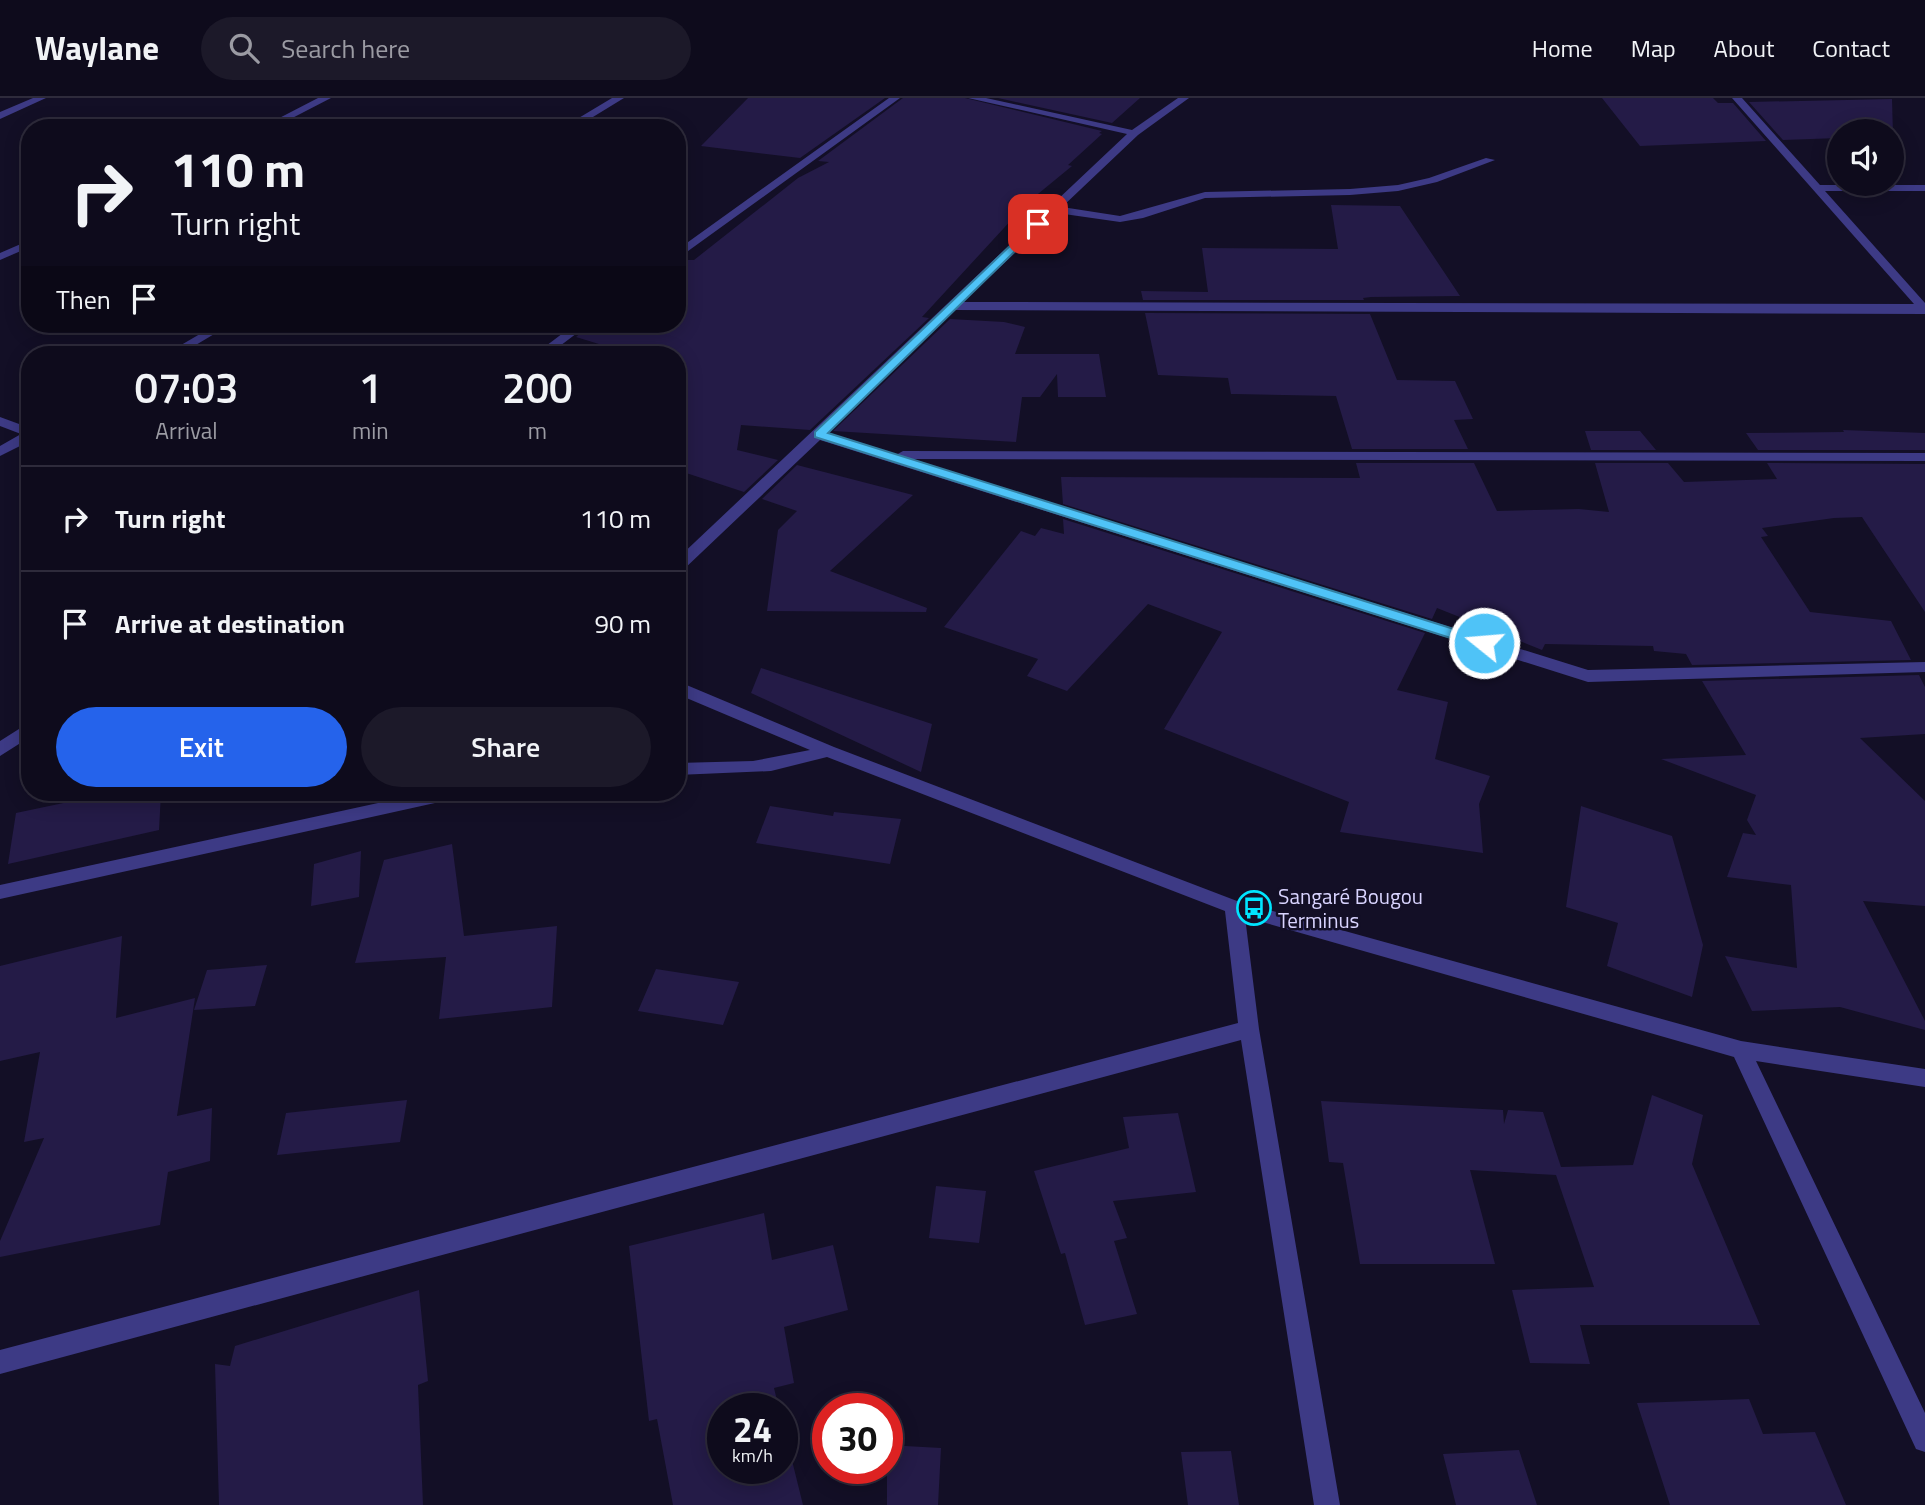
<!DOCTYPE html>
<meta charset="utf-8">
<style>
body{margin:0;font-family:"Titillium Web",sans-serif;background:#1c1929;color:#f1f3f6;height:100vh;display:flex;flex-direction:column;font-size:26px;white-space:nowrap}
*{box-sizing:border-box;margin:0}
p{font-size:23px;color:#9b9ba3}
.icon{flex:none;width:38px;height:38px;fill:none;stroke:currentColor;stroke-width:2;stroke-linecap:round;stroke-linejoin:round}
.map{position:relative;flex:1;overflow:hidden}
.drawer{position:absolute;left:21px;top:248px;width:665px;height:455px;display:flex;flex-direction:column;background:#0e0b1c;border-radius:28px;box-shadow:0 4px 18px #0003,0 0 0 2px #2e2b3b}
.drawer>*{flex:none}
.top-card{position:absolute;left:21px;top:21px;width:665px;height:214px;border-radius:28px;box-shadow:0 4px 18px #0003,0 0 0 2px #2e2b3b;background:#0e0b1c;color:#f1f3f6;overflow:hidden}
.tools{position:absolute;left:1827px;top:21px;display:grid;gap:14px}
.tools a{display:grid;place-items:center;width:77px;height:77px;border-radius:50%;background:#0e0b1c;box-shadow:0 4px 18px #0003,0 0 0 2px #2e2b3b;font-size:35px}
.speed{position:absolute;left:707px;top:1295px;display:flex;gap:14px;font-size:35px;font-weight:700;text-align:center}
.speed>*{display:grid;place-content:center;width:91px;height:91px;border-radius:50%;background:#0e0b1c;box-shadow:0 4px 18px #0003,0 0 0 2px #2e2b3b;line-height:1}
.speed small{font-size:18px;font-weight:400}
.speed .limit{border:10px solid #d22;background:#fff;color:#111}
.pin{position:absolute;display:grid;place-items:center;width:60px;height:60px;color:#fff;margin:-30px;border-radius:14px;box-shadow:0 4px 10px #0006}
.me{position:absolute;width:77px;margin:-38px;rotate:287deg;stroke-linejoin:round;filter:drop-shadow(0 0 5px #0008)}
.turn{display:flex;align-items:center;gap:24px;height:147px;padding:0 35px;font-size:32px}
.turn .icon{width:91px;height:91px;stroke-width:2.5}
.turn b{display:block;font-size:49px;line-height:60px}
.then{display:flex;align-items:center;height:66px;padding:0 35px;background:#0003;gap:14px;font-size:26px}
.eta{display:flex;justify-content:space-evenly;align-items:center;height:119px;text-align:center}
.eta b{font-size:42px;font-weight:600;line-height:49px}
.primary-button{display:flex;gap:14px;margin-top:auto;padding:14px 35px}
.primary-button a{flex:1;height:80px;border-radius:42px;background:#2563eb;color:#fff;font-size:28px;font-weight:600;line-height:80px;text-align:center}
.primary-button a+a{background:#1c1929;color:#f1f3f6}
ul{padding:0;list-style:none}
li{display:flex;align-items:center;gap:21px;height:105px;padding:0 35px;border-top:2px solid #2e2b3b}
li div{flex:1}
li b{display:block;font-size:26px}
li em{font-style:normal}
header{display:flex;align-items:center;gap:42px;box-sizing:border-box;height:98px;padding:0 35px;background:#0e0b1c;border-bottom:2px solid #2e2b3b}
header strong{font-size:33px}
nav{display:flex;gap:38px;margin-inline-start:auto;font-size:24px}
.search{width:490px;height:63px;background:#1c1929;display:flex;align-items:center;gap:18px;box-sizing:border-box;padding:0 24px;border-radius:38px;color:#9b9ba3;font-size:26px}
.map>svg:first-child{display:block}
.building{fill:#241b47}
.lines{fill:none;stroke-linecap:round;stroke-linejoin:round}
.minor{fill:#3d3a85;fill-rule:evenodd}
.route{fill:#4fc3f7;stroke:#337fa1;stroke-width:2}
.labels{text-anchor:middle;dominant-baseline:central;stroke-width:5;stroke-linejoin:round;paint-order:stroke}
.poi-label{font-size:21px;fill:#d9d4ff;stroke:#130f26;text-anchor:start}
</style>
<header>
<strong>Waylane</strong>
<div class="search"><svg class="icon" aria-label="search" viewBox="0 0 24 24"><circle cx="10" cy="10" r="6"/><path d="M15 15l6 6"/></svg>Search here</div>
<nav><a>Home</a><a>Map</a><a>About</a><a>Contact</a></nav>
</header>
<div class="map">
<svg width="1925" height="1407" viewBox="0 0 1925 1407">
<rect width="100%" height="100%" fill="#130f26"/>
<path class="building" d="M748,0H885L800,60L701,48Z
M903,0H965L1102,33L1099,35L1102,36L1068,67L1072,68L1027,105L922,219L929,220L810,332L741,327L737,352L778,362L744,394L677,372V257H635L576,239L591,226H677V179L684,162H694L798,80L829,64L818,63Z
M998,0H1140L1112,25Z
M1602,0H1713L1718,5H1733L1766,43L1640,48Z
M1892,1L1893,37L1892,33H1839V40L1783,42L1749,4Z
M1331,107L1400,108L1460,198L1371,199L1363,200L1364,202H1143L1141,193L1208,194L1202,150L1338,151Z
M1145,215L1370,216L1397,282L1455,283L1473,321L1454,322L1468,351H1352L1336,298L1235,296H1231L1228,280L1158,277Z
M950,221L1004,224L1025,229L1015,256H1099L1106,299H1058L1057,276L1040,299H1022L1016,344L833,333Z
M1843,332L1925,335V352H1758L1746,335L1844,334Z
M1585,333H1640L1656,352H1591Z
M1356,365H1474L1497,413L1579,411L1609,414L1595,365H1668L1684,384L1777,381L1767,365L1925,366V514L1862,419L1834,420L1762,430L1768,438L1761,439L1810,514L1891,523L1911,562L1692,567L1686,556L1654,553L1653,548L1545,546L1542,552L1437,510L1432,521L1063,406L1061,379L1360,380Z
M797,367L913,397L830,473L927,510L926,514L767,513L778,432L797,413L762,401Z
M1063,421L1425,535L1397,592L1448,604L1435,661L1490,678L1479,706L1483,755L1340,734L1349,704L1164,631L1222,534L1148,506L1067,593L1027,578L1038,561L944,529L1021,433L1035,438L1041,430L1064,436Z
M761,570L932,626L921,674L751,595Z
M1919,577L1925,589V636L1860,640L1925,703V808L1863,803L1925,923V932L1840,909L1752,913L1725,858L1797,870L1791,787L1727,779L1743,735L1756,737L1747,722L1756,697L1661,661L1746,657L1702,583Z
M111,695H161L159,732L8,766L16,715Z
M770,708L833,718L834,714L901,721L890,766L756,745Z
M1581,708L1672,738L1703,847L1692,899L1607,868L1618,825L1566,809Z
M452,746L464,838L557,828L552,909L439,921L446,859L355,865L384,762Z
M361,753L359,799L311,808L314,766Z
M122,838L116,920L195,900L177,1018L212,1010L210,1063L168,1074L160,1127L0,1159V1143L44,1040L24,1044L40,954L0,963V868Z
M267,867L255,908L194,912L207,872Z
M656,871L739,884L723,927L638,913Z
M1652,997L1703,1017L1692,1066L1760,1227H1580L1590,1266L1530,1265L1512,1192L1594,1189L1556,1077L1470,1072L1495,1166H1360L1343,1065L1329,1064L1321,1003L1503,1012L1504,1026L1508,1012L1543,1014L1561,1069L1633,1067Z
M407,1002L400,1044L277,1057L286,1015Z
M1178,1015L1196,1094L1113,1103L1127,1140L1114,1143L1137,1216L1085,1227L1065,1155L1061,1156L1034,1073L1129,1050L1123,1019Z
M936,1088L986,1093L979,1145L929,1140Z
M764,1115L772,1162L833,1147L848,1212L784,1229L794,1285L774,1290L779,1311H723V1370H782V1322L803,1407H673L657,1321L649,1323L629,1148Z
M419,1192L428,1283L418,1287L423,1407H219L215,1266L230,1268L235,1248Z
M1749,1301L1763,1336L1815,1334L1846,1407H1670L1637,1305Z
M887,1347L941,1350L938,1407H887Z
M1519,1352L1537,1407H1456L1443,1356Z
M1231,1353L1239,1407H1188L1181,1354Z"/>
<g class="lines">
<path class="minor" d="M33,0H46L0,21V14Z
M318,0H331L273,30H260Z
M612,0H624L575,30H562Z
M889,0H900L677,161V152Z
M968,0H986L1132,32L1178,0H1189L1138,37L1062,109L1120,118L1205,94L1350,91L1398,87L1429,80L1486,60L1495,62L1437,84L1398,93L1350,97L1205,100L1143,120L1120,124L1057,115L963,204L1914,206L1732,0H1742L1820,87H1925V93H1825L1925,205V216L955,212L827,335L896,357L903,353L1925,355V363L910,361L1588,572L1925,564V574L1588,584L820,342L682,473L677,475V461L1127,36Z
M30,142V149L0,162V155Z
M217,226H231L179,257H164Z
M575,226H589L548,257H534Z
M0,319L30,330V343L0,358V348L21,336L0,328Z
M677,583L834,649L1237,803L1741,943L1925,971V989L1756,963L1925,1315V1354L1916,1351L1734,959L1245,819L1259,931L1340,1407H1314L1241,942L0,1276V1252L1238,925L1225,813L827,659L771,673L677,677V665L753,663L810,652L677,596Z
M30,624V639L0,658V643Z
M424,695H462L459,700L453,701L0,801V787Z"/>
</g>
<path class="route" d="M1035,124L1043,126L828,335L1489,542V549H1479L815,339V334Z"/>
<defs>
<g id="bus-ring" transform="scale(1.75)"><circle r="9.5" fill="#130f26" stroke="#00e5ff" stroke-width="1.5"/><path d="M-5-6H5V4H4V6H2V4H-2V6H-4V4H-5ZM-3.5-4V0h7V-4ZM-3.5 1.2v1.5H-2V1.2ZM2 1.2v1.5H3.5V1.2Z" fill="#00e5ff"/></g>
</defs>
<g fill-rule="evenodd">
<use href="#bus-ring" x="1254" y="810"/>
</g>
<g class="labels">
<g class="poi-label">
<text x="1278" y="798">Sangaré Bougou<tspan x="1278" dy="24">Terminus</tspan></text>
</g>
</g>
</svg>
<div class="tools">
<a><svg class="icon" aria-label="sound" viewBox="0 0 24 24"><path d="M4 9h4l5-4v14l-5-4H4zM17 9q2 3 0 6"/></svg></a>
</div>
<div class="speed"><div>24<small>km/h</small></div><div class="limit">30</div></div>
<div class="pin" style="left:1038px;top:126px;background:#d93025"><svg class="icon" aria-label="arrive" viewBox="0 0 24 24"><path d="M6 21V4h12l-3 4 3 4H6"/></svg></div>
<svg class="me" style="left:1484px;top:545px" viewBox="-20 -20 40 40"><circle r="17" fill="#4fc3f7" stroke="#fff" stroke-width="3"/><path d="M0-11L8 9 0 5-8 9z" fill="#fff"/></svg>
<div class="top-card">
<div class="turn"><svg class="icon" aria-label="right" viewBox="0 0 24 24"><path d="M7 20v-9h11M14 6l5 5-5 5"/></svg><div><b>110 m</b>Turn right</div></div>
<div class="then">Then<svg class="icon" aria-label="arrive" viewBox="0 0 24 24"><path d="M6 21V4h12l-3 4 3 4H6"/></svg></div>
</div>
<section class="drawer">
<div class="eta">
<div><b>07:03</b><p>Arrival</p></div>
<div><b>1</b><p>min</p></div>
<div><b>200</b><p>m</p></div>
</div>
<ul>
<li><svg class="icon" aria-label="right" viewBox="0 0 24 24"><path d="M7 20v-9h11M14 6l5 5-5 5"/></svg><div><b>Turn right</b></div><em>110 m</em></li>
<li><svg class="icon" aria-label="arrive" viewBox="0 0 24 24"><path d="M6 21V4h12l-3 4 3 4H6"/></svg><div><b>Arrive at destination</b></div><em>90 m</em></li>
</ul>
<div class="primary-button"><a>Exit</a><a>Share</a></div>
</section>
</div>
